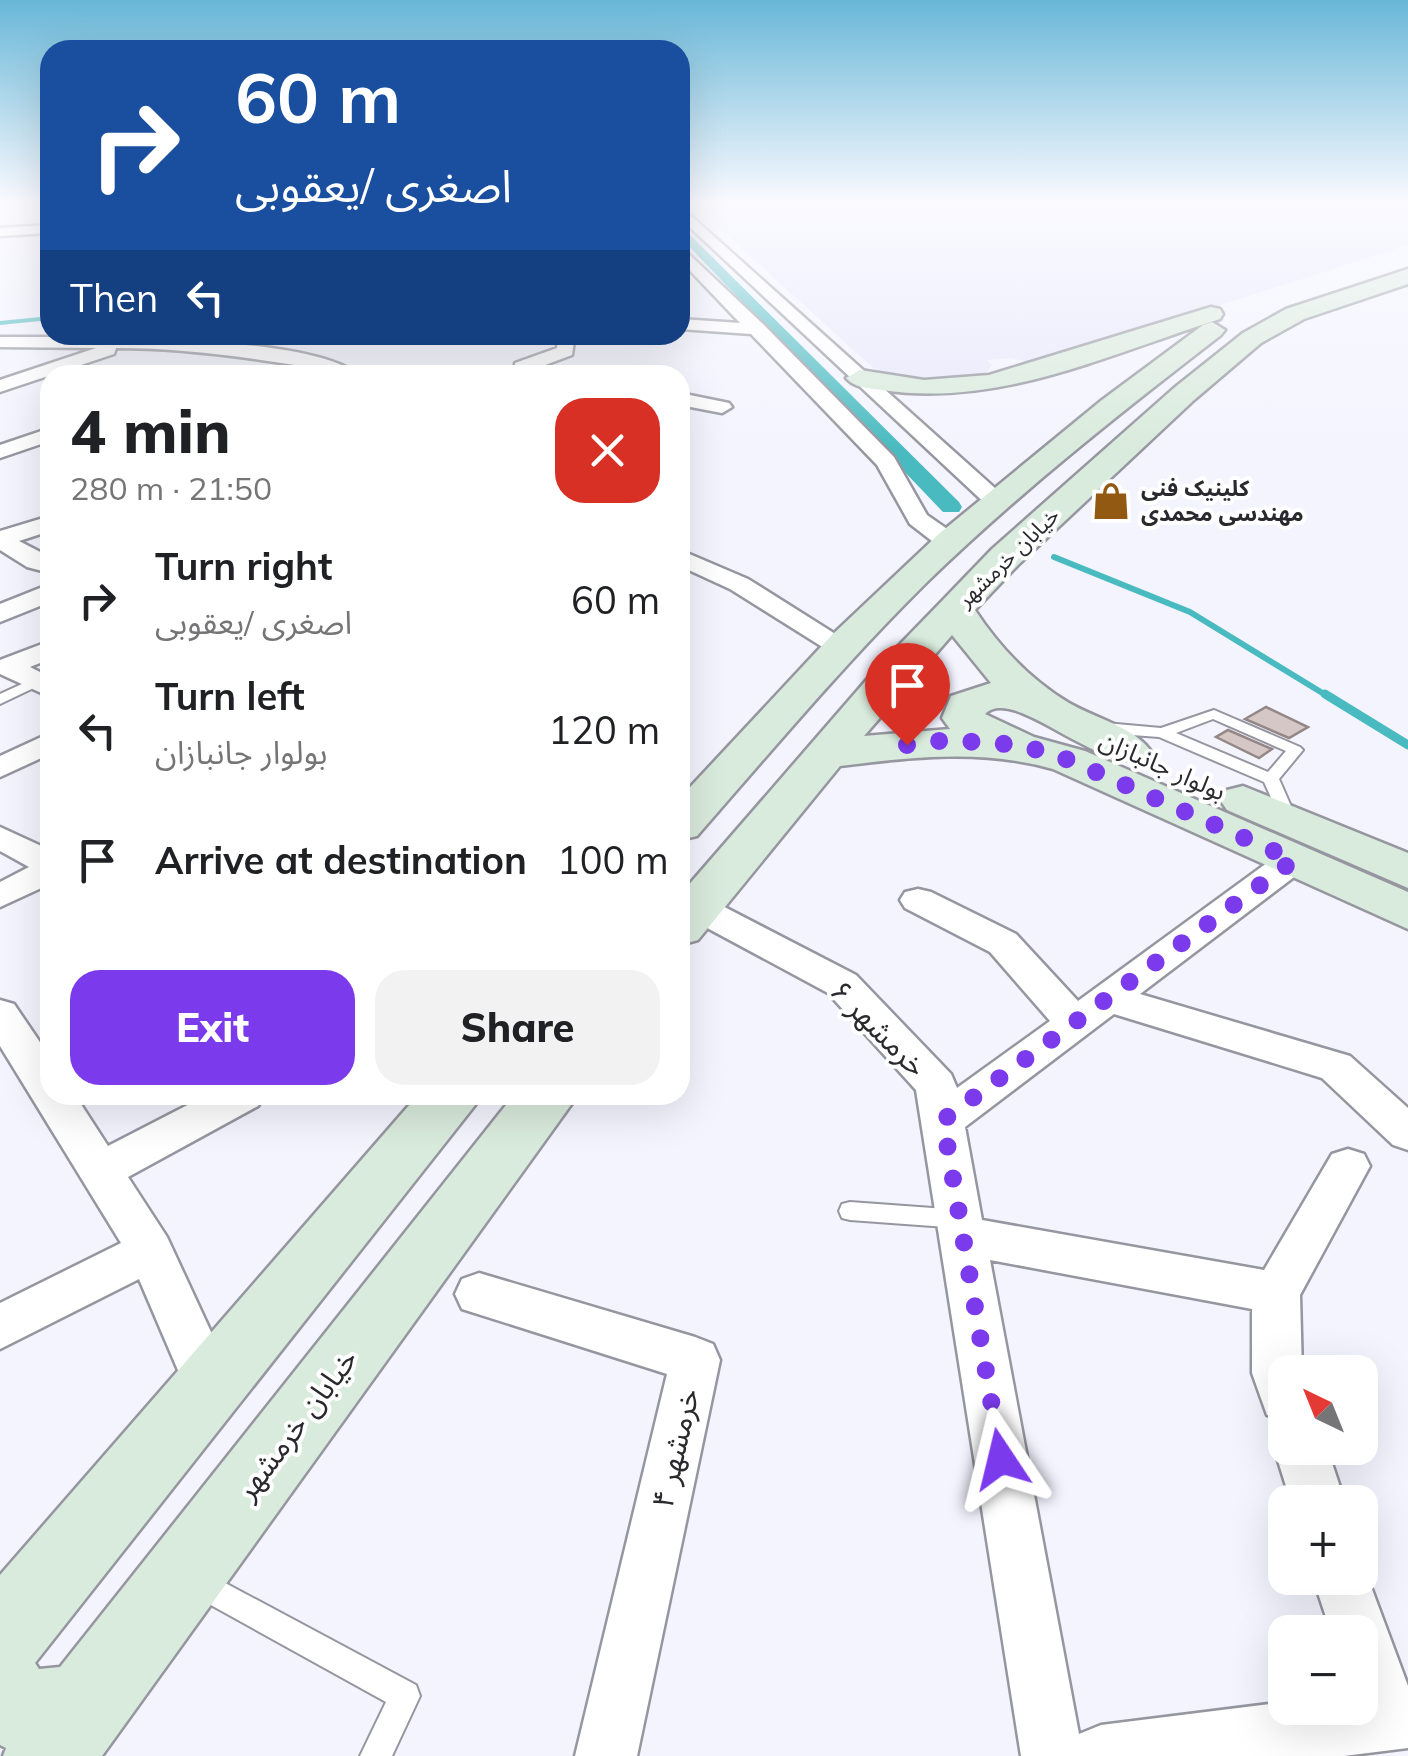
<!DOCTYPE html>
<meta charset="utf-8">
<style>
body{margin:0;font-family:Mulish,"Noto Sans Arabic",sans-serif;background:#f2f2f2;color:#202124;height:100vh;display:flex;flex-direction:column;font-size:38px;white-space:nowrap}
*{box-sizing:border-box;margin:0}
p{font-size:32px;color:#757577}
.icon{flex:none;width:55px;height:55px;fill:none;stroke:currentColor;stroke-width:2;stroke-linecap:round;stroke-linejoin:round}
.map{position:relative;flex:1;overflow:hidden}
.sheet{position:absolute;left:40px;top:365px;width:650px;height:740px;display:flex;flex-direction:column;background:#fff;border-radius:30px;box-shadow:0 10px 40px #0002}
.sheet>*{flex:none}
.banner{position:absolute;left:40px;top:40px;width:650px;height:305px;border-radius:30px;box-shadow:0 10px 40px #0002;background:#1a4fa0;color:#fff;overflow:hidden}
.needle{width:65px;rotate:317deg}
.fabs{position:absolute;left:1268px;top:1355px;display:grid;gap:20px}
.fabs a{display:grid;place-items:center;width:110px;height:110px;border-radius:20px;background:#fff;box-shadow:0 10px 40px #0002;font-size:50px}
.pin{position:absolute;display:grid;place-items:center;width:85px;height:85px;color:#fff;margin:-102px -42px;border-radius:50% 50% 50% 0;rotate:-45deg;box-shadow:0 0 10px #0007}
.pin .icon{rotate:45deg}
.me{position:absolute;width:110px;margin:-55px;rotate:350deg;stroke-linejoin:round;filter:drop-shadow(0 0 8px #0008)}
.turn{display:flex;align-items:center;gap:35px;height:210px;padding:0 30px;font-size:45px}
.turn .icon{width:130px;height:130px;stroke-width:2.5}
.turn b{display:block;font-size:70px;line-height:85px}
.then{display:flex;align-items:center;height:95px;padding:0 30px;background:#0003;gap:20px;font-size:38px}
.round{display:grid;place-items:center;flex:none;width:105px;height:105px;border-radius:30px;background:#f2f2f2}
.summary{display:flex;align-items:center;justify-content:space-between;height:170px;padding:0 30px}
h1{font-size:60px;font-weight:800;line-height:75px}
.cta{display:flex;gap:20px;margin-top:auto;padding:20px 30px}
.cta a{flex:1;height:115px;border-radius:30px;background:#7c3aed;color:#fff;font-size:40px;font-weight:800;line-height:115px;text-align:center}
.cta a+a{background:#f2f2f2;color:#202124}
ul{padding:0;list-style:none}
li{display:flex;align-items:center;gap:30px;height:130px;padding:0 30px}
li div{flex:1}
li b{display:block;font-size:38px}
li em{font-style:normal}
.map>svg:first-child{display:block}
.built{fill:#e8e9fb}
.lines{fill:none;stroke-linecap:round;stroke-linejoin:round}
.stream-far2{stroke:#49bbc0;stroke-width:4}
.stream-far1{stroke:#49bbc0;stroke-width:6}
.stream{stroke:#49bbc0;stroke-width:9}
.canal{fill:#49bbc0;fill-rule:evenodd}
.building{fill:#d4c7c5;stroke:#948886;stroke-width:2.5}
.lane-casing{stroke:#9696a0;stroke-width:4}
.street-casing{stroke:#9696a0;stroke-width:5}
.secondary-casing{stroke:#9696a0;stroke-width:5}
.lane{fill:#fff;fill-rule:evenodd}
.street{fill:#fff;fill-rule:evenodd}
.secondary{fill:#d9ebdc;fill-rule:evenodd}
.route{stroke:#7c3aed;stroke-width:18;stroke-dasharray:0 32.4}
.labels{text-anchor:middle;dominant-baseline:central;stroke-width:8;stroke-linejoin:round;paint-order:stroke}
.far-poi-label{font-size:22px;font-weight:bold;fill:#2a2a2e;stroke:#fff;text-anchor:start}
.far-street-label{font-size:22px;fill:#2a2a2e;stroke:#fff}
.street-label{font-size:25px;fill:#2a2a2e;stroke:#fff}
.near-street-label{font-size:30px;fill:#2a2a2e;stroke:#fff}
</style>
<div class="map">
<svg width="1408" height="1756" viewBox="0 0 1408 1756">
<rect width="100%" height="100%" fill="#f4f4ff"/>
<path class="built" d="M691,202H1408V245L1037,364L1011,358L987,360L992,365L983,377L950,385L882,376Z"/>
<g class="lines">
<path class="stream-far2" d="M0,323L50,318"/>
<path class="stream-far1" d="M1054,557L1190,612L1329,697"/>
<path class="stream" d="M1325,694L1408,745"/>
<path class="canal" d="M680,225L959,502L962,507L959,512H943L680,237Z"/>
</g>
<path class="building" d="M1266,707L1308,727L1289,738L1245,719Z
M1228,730L1272,749L1259,758L1216,737Z"/>
<g class="lines">
<g class="lane-casing">
<path id="lane" d="M47,240H50L48,250L44,248Z
M35,678L40,679V685L0,704V694Z
M1214,710L1300,747L1303,750L1279,779L1297,820L1295,824H1283L1264,782L1159,737L1105,733L1097,728L1105,723L1161,728ZM1213,719L1286,751L1268,772L1176,733Z
M850,1202L960,1210L968,1212L971,1219L968,1226L960,1228L850,1220L842,1218L839,1211L842,1204Z
M201,1570L416,1685L420,1696L392,1756H360L386,1702L191,1594L187,1584L191,1574Z"/>
</g>
<g class="street-casing">
<path id="street" d="M680,206L1006,498L1010,503L1006,508H990L680,218Z
M50,225V233L0,236V228Z
M680,246L764,325L894,457L927,515L950,531L962,534L965,539L962,544L953,546L932,541L910,524L877,465L751,334L680,329V319L740,323L680,260Z
M558,335H581L574,341L572,355L529,371H515V363L557,348Z
M0,337C69,337 311,333 358,375C332,375 313,367 288,364C231,355 174,348 116,348L114,354L0,392V380L96,348L0,347Z
M680,393L729,403L732,407L722,413L680,405Z
M50,428V441L0,458V445Z
M50,516V531L19,541L50,557V573L27,567L0,550V531Z
M680,550L748,579L856,647L842,655L832,653L730,589L680,566Z
M50,584V602L0,622V604Z
M50,641V659L30,667L50,677V697L0,674V660Z
M50,733V754L0,777V756Z
M0,827L50,850V884L0,907V882L29,867L0,851Z
M1294,849L1306,852L1311,860L1306,868L1140,994L1350,1056L1408,1108V1150L1393,1145L1322,1078L1114,1014L965,1127L982,1220L1264,1270L1332,1154L1348,1149L1364,1154L1370,1166L1300,1295L1302,1372H1285V1422L1267,1415L1252,1373V1309L990,1260L1079,1734L1101,1725L1285,1702V1708H1360V1632H1331L1313,1578H1360V1557L1408,1686V1748L1344,1756H1021L916,1090L828,993L683,915L680,904L696,895L709,899L856,975L951,1074L957,1088L1050,1021L990,952L905,908L900,900L905,892L918,889L931,892L1016,934L1078,1001L1282,852Z
M0,1000L14,1004L50,1057V1095H75L108,1146L207,1095H264L258,1106L128,1177L167,1237L236,1386L228,1403L210,1409L192,1403L139,1279L0,1349V1303L121,1243L0,1046Z
M479,1273L695,1337L713,1344L720,1360L637,1756H575L667,1374L462,1309L455,1294L462,1279Z
M1285,1429V1448H1327L1345,1502H1291L1274,1448Z"/>
</g>
<g class="secondary-casing">
<path id="secondary" d="M1408,269V284L1304,319L1261,343L1194,400L1018,565L975,610C1000,648 1031,680 1069,703C1093,717 1135,728 1150,750L1144,759C1095,772 1014,685 985,714L1034,737L1085,751L1408,892V929L1053,769C982,749 913,757 840,766L698,940L680,945V895L876,669L942,601L992,549L1174,388L1243,333L1286,309ZM952,635L991,683L951,696L942,718L950,729L864,736Z
M1211,307L1220,309L1223,314L1220,319C1110,354 998,408 882,390C869,388 854,388 846,378L860,370L924,380L989,375Z
M1212,322L1225,330L1221,335C1120,413 1020,492 928,581C846,662 772,750 697,836L680,840V798L832,635L940,533L1102,400L1203,325Z
M1243,786L1408,853V888L1227,810L1220,800L1227,790Z
M418,1095H483L35,1663L39,1669L60,1667L514,1095H578L102,1756H3L6,1748L0,1745V1575Z"/>
</g>
<use href="#lane" class="lane"/>
<use href="#street" class="street"/>
<use href="#secondary" class="secondary"/>
</g>
<linearGradient id="sky" x2="0" y2="1"><stop stop-color="#68b7d8"/><stop offset="0.45" stop-color="#fafaff"/><stop offset="1" stop-color="#fafaff" stop-opacity="0"/></linearGradient>
<rect width="1408" height="448" fill="url(#sky)"/>
<g class="lines">
<path class="route" d="M907,745L947,740L1021,745L1069,760L1294,860L943,1120L1001,1459"/>
</g>
<defs>
<g id="shop-bare" transform="scale(3)"><path d="M-5-2.5h2.3a2.7 3.5 0 0 1 5.4 0H5L5.5 6h-11ZM-1.5-2.5h3a1.5 2.3 0 0 0-3 0Z" fill="#925913" stroke="#fff" stroke-width="2.5" paint-order="stroke"/></g>
</defs>
<g fill-rule="evenodd">
<use href="#shop-bare" x="1111" y="501"/>
</g>
<g class="labels">
<g class="far-poi-label">
<text x="1141" y="488">کلینیک فنی<tspan x="1141" dy="25">مهندسی محمدی</tspan></text>
</g>
<g class="far-street-label">
<text transform="translate(1008 557) rotate(-44)">خیابان خرمشهر</text>
</g>
<g class="street-label">
<text transform="translate(1163 765) rotate(24)">بولوار جانبازان</text>
</g>
<g class="near-street-label">
<text transform="translate(879 1028) rotate(45)">خرمشهر ۶</text>
<text transform="translate(296 1424) rotate(-53)">خیابان خرمشهر</text>
<text transform="translate(675 1448) rotate(-77)">خرمشهر ۴</text>
</g>
</g>
</svg>
<div class="fabs">
<a><svg class="needle" viewBox="-14 -14 28 28"><path d="M0-13l5 13h-10z" fill="#e53935"/><path d="M0 13l5-13h-10z" fill="#757577"/></svg></a>
<a>+</a>
<a>−</a>
</div>
<div class="pin" style="left:907px;top:745px;background:#d93025"><svg class="icon" aria-label="arrive" viewBox="0 0 24 24"><path d="M6 21V4h12l-3 4 3 4H6"/></svg></div>
<svg class="me" style="left:1001px;top:1459px" viewBox="-20 -20 40 40"><path d="M0-17L14 15 0 8-14 15z" fill="#7c3aed" stroke="#fff" stroke-width="4"/></svg>
<div class="banner">
<div class="turn"><svg class="icon" aria-label="right" viewBox="0 0 24 24"><path d="M7 20v-9h11M14 6l5 5-5 5"/></svg><div><b>60 m</b>اصغری /یعقوبی</div></div>
<div class="then">Then<svg class="icon" aria-label="left" viewBox="0 0 24 24"><path d="M17 20v-9H6M10 6l-5 5 5 5"/></svg></div>
</div>
<section class="sheet">
<div class="summary"><div><h1>4 min</h1><p>280 m · 21:50</p></div><a class="round" style="background:#d93025;color:#fff"><svg class="icon" aria-label="close" viewBox="0 0 24 24"><path d="M6 6l12 12M18 6L6 18"/></svg></a></div>
<ul>
<li><svg class="icon" aria-label="right" viewBox="0 0 24 24"><path d="M7 20v-9h11M14 6l5 5-5 5"/></svg><div><b>Turn right</b><p>اصغری /یعقوبی</p></div><em>60 m</em></li>
<li><svg class="icon" aria-label="left" viewBox="0 0 24 24"><path d="M17 20v-9H6M10 6l-5 5 5 5"/></svg><div><b>Turn left</b><p>بولوار جانبازان</p></div><em>120 m</em></li>
<li><svg class="icon" aria-label="arrive" viewBox="0 0 24 24"><path d="M6 21V4h12l-3 4 3 4H6"/></svg><div><b>Arrive at destination</b></div><em>100 m</em></li>
</ul>
<div class="cta"><a>Exit</a><a>Share</a></div>
</section>
</div>
